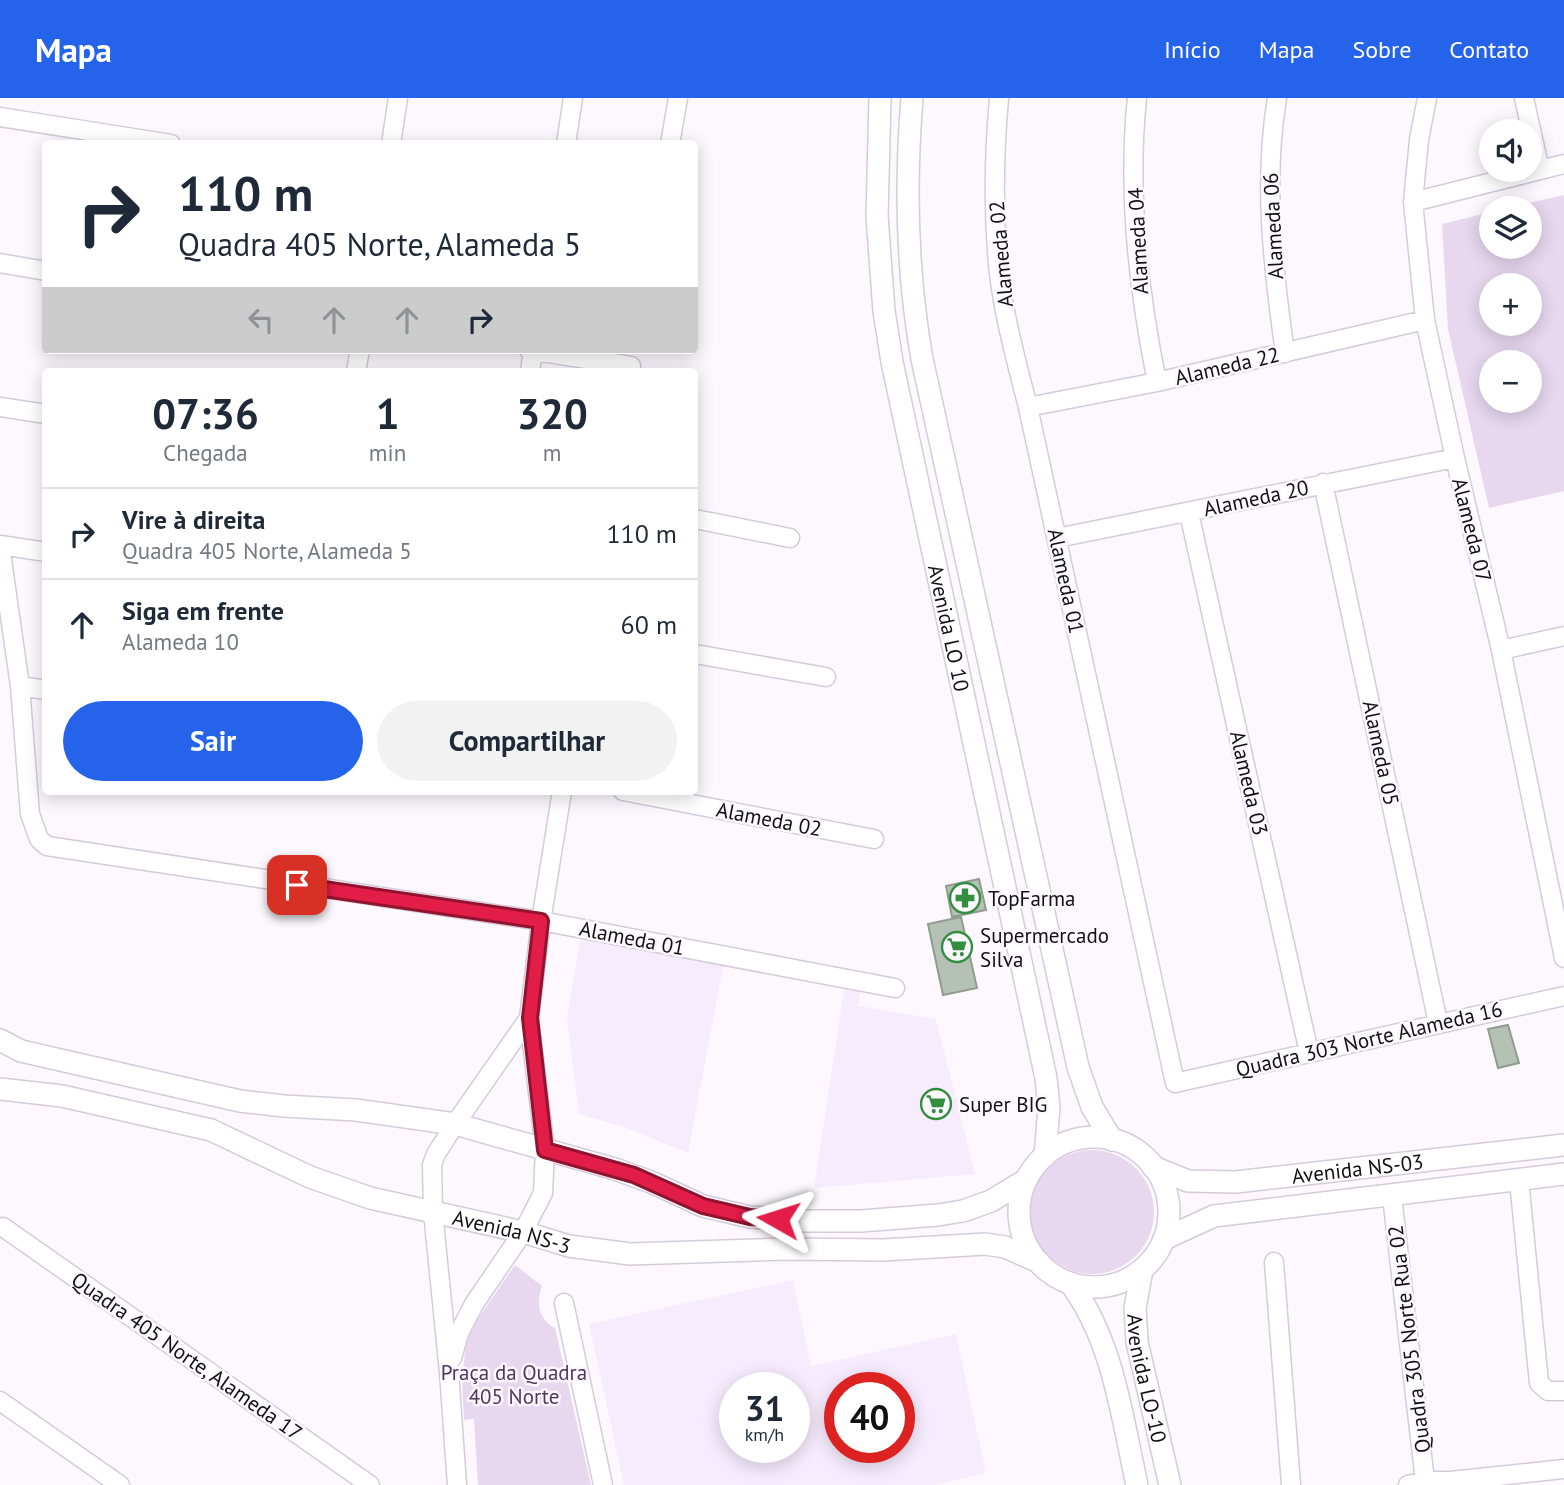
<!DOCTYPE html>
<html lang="pt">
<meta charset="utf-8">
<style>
body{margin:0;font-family:"PT Sans",sans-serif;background:#f2f2f3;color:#1f2937;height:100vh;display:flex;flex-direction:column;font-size:26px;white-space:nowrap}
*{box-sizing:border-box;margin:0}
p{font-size:23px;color:#747a83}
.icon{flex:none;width:38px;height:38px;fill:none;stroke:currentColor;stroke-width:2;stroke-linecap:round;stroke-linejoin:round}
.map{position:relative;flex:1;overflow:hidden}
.sheet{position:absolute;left:42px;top:270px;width:656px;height:427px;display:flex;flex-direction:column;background:#fff;border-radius:7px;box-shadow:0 4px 18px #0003}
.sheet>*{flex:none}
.hud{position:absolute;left:42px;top:42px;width:656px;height:214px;border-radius:7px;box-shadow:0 4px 18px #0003;background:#fff;color:#1f2937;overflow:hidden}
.fabs{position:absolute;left:1479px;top:21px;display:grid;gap:14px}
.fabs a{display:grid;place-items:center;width:63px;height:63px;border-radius:50%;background:#fff;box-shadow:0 4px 18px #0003;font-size:35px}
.speed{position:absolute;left:719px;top:1274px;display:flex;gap:14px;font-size:35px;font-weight:700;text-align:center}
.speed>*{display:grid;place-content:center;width:91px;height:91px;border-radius:50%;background:#fff;box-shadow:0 4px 18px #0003;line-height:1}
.speed small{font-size:18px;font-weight:400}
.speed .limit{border:10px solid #d22;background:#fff;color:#111}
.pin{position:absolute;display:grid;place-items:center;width:60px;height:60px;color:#fff;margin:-30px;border-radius:14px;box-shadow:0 4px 10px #0006}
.me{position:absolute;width:77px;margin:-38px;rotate:276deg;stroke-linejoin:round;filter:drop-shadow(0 0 5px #0008)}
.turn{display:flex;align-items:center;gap:24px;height:147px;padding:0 21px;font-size:32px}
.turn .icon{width:91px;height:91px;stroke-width:2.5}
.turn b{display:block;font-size:49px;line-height:60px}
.lanes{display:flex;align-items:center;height:66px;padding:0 21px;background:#0003;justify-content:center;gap:35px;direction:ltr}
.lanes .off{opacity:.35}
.eta{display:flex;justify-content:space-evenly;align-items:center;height:119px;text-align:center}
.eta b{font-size:42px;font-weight:700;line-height:49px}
.action{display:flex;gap:14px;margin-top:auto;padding:14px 21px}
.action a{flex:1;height:80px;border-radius:42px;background:#2563eb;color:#fff;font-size:28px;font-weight:700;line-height:80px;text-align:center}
.action a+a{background:#f2f2f3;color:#1f2937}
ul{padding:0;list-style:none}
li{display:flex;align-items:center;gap:21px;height:91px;padding:0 21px;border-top:2px solid #e0e1e3}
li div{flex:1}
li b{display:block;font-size:26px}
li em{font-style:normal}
header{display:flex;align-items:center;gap:42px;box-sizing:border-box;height:98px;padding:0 35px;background:#2563eb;color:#fff}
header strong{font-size:33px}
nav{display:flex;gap:38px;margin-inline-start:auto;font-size:24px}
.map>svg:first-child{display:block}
.built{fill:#f7ecfe;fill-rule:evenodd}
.green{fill:#e7d8f0;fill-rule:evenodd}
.building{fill:#b4c1b4;stroke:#8f9c8f;stroke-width:2}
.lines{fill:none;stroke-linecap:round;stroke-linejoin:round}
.minor-casing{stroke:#d5cbdb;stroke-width:21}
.tertiary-casing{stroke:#d5cbdb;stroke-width:24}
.minor{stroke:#fff;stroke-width:18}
.tertiary{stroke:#fff;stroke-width:21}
.route-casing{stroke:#92132f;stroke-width:18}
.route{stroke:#e11d48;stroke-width:12}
.labels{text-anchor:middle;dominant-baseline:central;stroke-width:5;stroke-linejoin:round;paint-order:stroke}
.street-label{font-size:21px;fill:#131015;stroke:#fcf8fe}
.poi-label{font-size:21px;fill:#131015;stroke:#fcf8fe;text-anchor:start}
.park-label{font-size:21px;fill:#4f365e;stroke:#fcf8fe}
</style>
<header>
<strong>Mapa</strong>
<nav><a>Início</a><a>Mapa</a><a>Sobre</a><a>Contato</a></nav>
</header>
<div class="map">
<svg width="1564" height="1387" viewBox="0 0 1564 1387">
<rect width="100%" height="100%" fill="#fcf8fe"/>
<path class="built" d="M581,837L724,864L688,1055L627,1030L579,1016L567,919Z
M845,885L860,887L859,908L936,921L975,1076L814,1090Z
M793,1182L811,1268L956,1236L986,1375L935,1387H624L589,1226ZM735,1290H794V1349H735ZM840,1290H900V1349H840Z"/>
<path class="green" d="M1564,97V393L1489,410L1448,231L1442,126L1491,114V149H1530V110H1507ZM1491,187H1530V226H1491ZM1491,264H1530V303H1491Z
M1030 1114a62 62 0 1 1 124 0a62 62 0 1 1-124 0Z
M515,1167L542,1188C536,1205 538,1221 555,1230L591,1387H478L474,1321L464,1322L462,1282L466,1244L477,1222Z"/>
<path class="building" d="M979,781L986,812L952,819L946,788Z
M961,819L977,890L943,897L928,826Z
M1508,927L1519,965L1498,970L1488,931Z"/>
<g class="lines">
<g class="minor-casing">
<path id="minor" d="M999,0C994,56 993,111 998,167C1003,215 1016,262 1028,309L1175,985L1564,898
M1137,0C1127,95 1138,191 1157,284
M1277,0C1263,85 1273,170 1285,255
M1427,0L1419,42L1413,104L1425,222L1455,360L1501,552L1564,860
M1524,0L1540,72
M0,19L171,46
M391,46L398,0
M566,46L573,0
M670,46L678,0
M1413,104L1564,66
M0,165L46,173
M529,252L631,268
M356,273L360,252
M530,273L533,253
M0,309L46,316
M1028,309L1157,284L1425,222
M1323,385L1438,925
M1189,415L1309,955
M695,421L790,440
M1057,440L1455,360
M0,447L46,454
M0,448L20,588L30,716L39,741L47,748L541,823L895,890
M1501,552L1564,538
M695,556L826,579
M20,588L46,592
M623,693L874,741
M1519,1082L1539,1285L1548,1293H1564
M1392,1098L1425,1383
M3,1129L370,1387
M1274,1164L1291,1387
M564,1205L603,1387
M452,1260L459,1235L474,1206L523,1134L543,1095L545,1052L529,920
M0,1303L120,1387
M457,1387L449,1274L433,1114L432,1067L436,1056L455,1026L529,920L541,823L562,693
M1408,1387L1425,1383H1450L1564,1371"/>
</g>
<g class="tertiary-casing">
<g id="tertiary">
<path id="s1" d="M880,0L877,118L884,213L892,264L1046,980L1049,1009L1045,1058"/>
<path d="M912,0C905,86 907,176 922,261L1078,969L1092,1009L1112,1042"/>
<path d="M0,942L21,953L240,1003L284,1008L356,1012L455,1026L615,1071L651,1084L703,1108L750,1119L805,1123H861L938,1117L963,1113L991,1103L1027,1081"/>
<path id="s2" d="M0,991L62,998L211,1032L310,1079L370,1100L523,1134L569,1148L630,1156L787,1151L884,1152L985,1146L1005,1149L1039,1164"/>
<circle cx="1094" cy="1114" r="75"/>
<path id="s3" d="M1153,1069L1188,1083L1236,1084L1564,1047"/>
<path d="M1164,1141L1214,1118L1564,1076"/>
<path id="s4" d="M1142,1172L1135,1210L1137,1244L1170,1387"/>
<path d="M1070,1185C1113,1242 1122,1319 1137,1387"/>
</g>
</g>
<use href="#minor" class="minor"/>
<use href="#tertiary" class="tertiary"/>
</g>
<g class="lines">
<g class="route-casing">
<path id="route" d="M297,787L541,823L530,920L545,1052L634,1077L703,1108L750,1119L778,1121"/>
</g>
<use href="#route" class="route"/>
</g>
<defs>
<g id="pharmacy-ring" transform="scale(1.575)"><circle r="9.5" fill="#fcf8fe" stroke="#338e3f" stroke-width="1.5"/><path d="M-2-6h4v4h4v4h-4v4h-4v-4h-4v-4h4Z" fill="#338e3f"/></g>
<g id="supermarket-ring" transform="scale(1.575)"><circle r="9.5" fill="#fcf8fe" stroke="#338e3f" stroke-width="1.5"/><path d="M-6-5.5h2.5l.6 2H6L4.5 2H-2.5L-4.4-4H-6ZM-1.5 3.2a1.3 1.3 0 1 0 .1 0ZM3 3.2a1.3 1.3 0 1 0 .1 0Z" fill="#338e3f"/></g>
</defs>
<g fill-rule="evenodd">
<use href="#pharmacy-ring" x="965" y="800"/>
<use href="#supermarket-ring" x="957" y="849"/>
<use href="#supermarket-ring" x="936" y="1006"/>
</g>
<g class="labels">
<g class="street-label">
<text transform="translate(1273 128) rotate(-93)">Alameda 06</text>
<text transform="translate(1138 143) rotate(-93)">Alameda 04</text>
<text transform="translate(1001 156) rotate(-95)">Alameda 02</text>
<text transform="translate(1227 268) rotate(-13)">Alameda 22</text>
<text transform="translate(1256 400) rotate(-12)">Alameda 20</text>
<text transform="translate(1472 432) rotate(76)">Alameda 07</text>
<text transform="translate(1066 483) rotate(78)">Alameda 01</text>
<text stroke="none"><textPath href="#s1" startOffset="537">Avenida LO 10</textPath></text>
<text transform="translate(1381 655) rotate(78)">Alameda 05</text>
<text transform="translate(1249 685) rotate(77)">Alameda 03</text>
<text transform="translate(769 721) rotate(11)">Alameda 02</text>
<text transform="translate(632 840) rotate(11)">Alameda 01</text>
<text transform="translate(1369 941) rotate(-13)">Quadra 303 Norte Alameda 16</text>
<text stroke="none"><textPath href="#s3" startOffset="208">Avenida NS-03</textPath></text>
<text stroke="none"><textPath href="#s2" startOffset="534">Avenida NS-3</textPath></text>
<text transform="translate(1409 1241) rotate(-97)">Quadra 305 Norte Rua 02</text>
<text transform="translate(187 1258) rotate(35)">Quadra 405 Norte, Alameda 17</text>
<text stroke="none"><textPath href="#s4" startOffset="110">Avenida LO-10</textPath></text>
</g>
<g class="poi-label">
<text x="988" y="800">TopFarma</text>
<text x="980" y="837">Supermercado<tspan x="980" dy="24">Silva</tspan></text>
<text x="959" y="1006">Super BIG</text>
</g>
<g class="park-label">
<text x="514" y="1274">Praça da Quadra<tspan x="514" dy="24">405 Norte</tspan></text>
</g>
</g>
</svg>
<div class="fabs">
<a><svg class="icon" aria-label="sound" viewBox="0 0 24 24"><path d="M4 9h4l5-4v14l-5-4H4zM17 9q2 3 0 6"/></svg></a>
<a><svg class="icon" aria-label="layers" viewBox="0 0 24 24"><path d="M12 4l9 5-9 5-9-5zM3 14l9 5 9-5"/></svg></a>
<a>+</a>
<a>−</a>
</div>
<div class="speed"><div>31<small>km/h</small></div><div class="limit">40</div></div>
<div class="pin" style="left:297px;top:787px;background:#d93025"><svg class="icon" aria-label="arrive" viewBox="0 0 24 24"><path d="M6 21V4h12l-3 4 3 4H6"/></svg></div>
<svg class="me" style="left:778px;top:1121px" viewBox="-20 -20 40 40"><path d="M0-17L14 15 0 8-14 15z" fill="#e11d48" stroke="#fff" stroke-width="4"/></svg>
<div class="hud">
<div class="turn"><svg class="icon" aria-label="right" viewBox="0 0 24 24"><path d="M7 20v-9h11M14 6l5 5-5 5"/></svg><div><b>110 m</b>Quadra 405 Norte, Alameda 5</div></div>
<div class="lanes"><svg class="icon off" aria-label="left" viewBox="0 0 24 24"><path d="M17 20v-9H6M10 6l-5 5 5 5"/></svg><svg class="icon off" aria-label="ahead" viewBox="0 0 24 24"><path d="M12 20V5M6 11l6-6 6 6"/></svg><svg class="icon off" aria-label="ahead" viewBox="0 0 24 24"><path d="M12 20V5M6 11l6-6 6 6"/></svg><svg class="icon" aria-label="right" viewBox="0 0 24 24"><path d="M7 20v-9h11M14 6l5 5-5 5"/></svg></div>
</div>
<section class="sheet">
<div class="eta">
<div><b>07:36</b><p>Chegada</p></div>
<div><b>1</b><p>min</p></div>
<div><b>320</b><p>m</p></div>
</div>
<ul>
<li><svg class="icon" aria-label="right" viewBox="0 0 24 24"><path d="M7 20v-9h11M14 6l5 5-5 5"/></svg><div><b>Vire à direita</b><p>Quadra 405 Norte, Alameda 5</p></div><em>110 m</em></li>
<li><svg class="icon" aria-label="ahead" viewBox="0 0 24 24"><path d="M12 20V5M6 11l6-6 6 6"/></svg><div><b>Siga em frente</b><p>Alameda 10</p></div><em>60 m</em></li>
</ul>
<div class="action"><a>Sair</a><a>Compartilhar</a></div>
</section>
</div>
